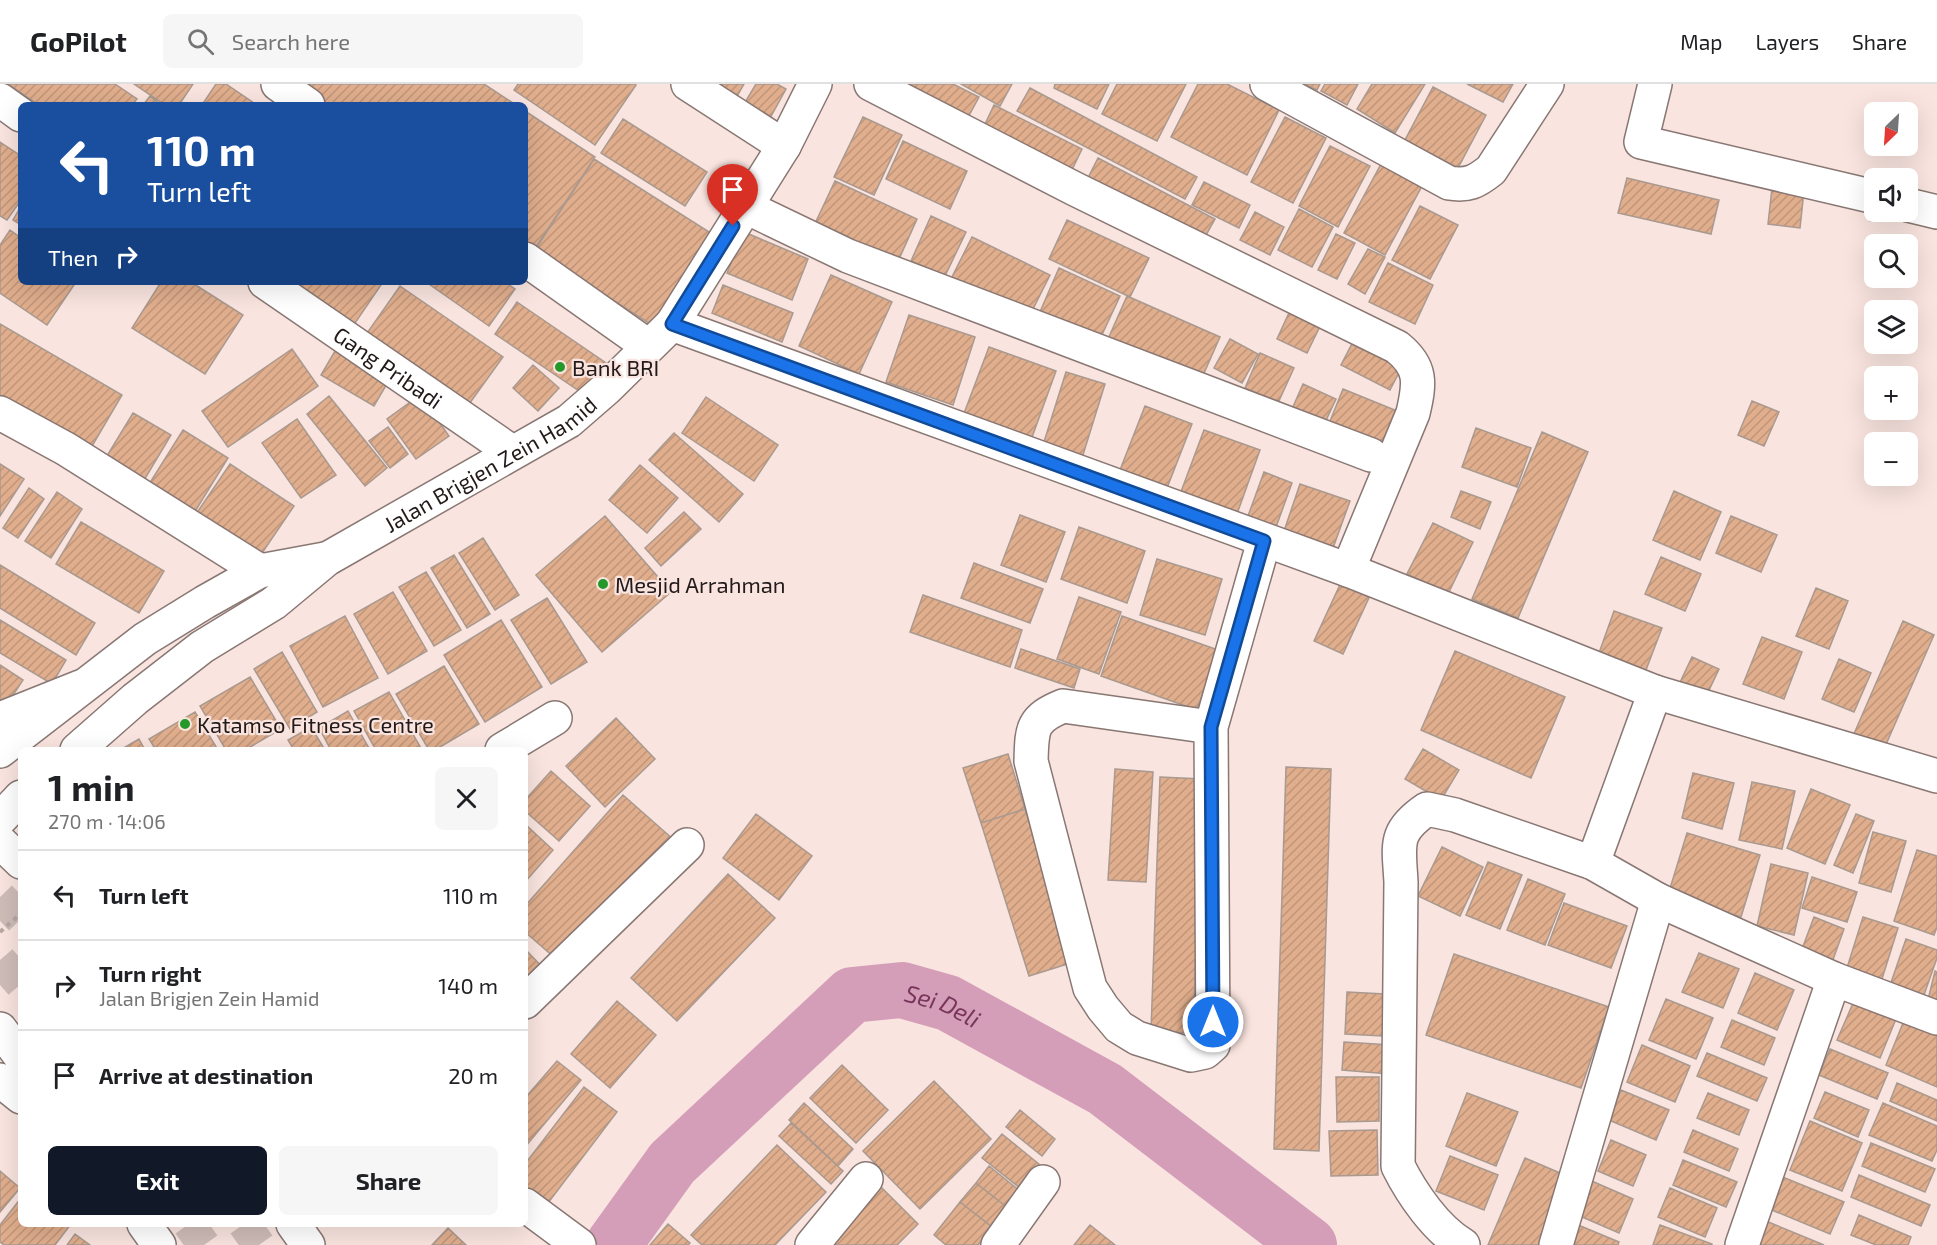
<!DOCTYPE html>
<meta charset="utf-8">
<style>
body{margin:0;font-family:"Exo 2",sans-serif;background:#f6f6f6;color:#202124;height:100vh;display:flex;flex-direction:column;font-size:22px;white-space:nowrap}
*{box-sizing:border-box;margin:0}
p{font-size:20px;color:#757577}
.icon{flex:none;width:33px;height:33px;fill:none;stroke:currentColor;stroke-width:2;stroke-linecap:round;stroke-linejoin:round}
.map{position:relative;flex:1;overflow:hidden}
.side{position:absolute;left:18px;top:663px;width:510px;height:480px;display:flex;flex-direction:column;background:#fff;border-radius:9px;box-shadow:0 6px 24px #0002}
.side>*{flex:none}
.hud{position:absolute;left:18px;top:18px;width:510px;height:183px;border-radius:9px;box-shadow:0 6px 24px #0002;background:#1a4fa0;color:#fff;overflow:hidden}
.needle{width:39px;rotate:205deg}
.controls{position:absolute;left:1864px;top:18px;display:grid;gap:12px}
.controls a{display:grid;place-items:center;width:54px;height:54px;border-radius:9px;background:#fff;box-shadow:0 6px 24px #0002;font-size:30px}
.pin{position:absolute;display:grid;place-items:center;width:51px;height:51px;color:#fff;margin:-62px -26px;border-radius:50% 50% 50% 0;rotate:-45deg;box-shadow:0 0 6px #0007}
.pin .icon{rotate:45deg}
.me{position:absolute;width:66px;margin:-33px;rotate:0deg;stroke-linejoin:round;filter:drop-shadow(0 0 4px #0008)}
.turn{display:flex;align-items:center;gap:21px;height:126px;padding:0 30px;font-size:27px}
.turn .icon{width:78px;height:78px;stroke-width:2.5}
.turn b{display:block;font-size:42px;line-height:51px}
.then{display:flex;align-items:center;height:57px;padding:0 30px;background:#0003;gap:12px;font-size:22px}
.round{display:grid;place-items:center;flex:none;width:63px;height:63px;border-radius:9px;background:#f6f6f6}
.summary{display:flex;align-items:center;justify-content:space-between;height:102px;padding:0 30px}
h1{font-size:36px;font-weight:700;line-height:45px}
.primary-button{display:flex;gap:12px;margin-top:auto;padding:12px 30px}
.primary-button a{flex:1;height:69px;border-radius:9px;background:#111827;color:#fff;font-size:24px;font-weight:700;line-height:69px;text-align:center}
.primary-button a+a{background:#f6f6f6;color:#202124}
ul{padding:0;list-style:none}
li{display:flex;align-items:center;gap:18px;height:90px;padding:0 30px;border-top:2px solid #e0e0e0}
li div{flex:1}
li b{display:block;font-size:22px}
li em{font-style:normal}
header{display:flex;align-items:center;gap:36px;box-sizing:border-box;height:84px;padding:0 30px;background:#fff;border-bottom:2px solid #e0e0e0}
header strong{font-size:28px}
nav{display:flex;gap:33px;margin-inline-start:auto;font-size:21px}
.search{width:420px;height:54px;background:#f6f6f6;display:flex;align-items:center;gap:15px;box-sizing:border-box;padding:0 21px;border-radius:9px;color:#757577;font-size:22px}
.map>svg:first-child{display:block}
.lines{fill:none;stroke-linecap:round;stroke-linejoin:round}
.river{stroke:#d49db8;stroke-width:56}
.building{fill:url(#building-hatch);stroke:#a9998f;stroke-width:1.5}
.highway-tunnel{stroke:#cebcb7;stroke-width:33;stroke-dasharray:33 16;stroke-linecap:butt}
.minor-casing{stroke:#897773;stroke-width:36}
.major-casing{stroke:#897773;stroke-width:36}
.highway-casing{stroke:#897773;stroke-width:36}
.path{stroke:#b8a7a3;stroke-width:4;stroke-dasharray:4.5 4.5;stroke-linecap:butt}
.minor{stroke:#fff;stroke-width:33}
.major{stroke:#fff;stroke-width:33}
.highway{stroke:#fff;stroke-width:33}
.route-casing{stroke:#114b97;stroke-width:15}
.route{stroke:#1a73e8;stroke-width:10}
.poi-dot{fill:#249929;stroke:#f9e4df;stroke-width:2}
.labels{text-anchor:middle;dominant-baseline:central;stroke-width:4.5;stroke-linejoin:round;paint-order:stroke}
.street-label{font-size:22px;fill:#221a19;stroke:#f9e4df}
.poi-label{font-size:22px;fill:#221a19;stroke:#f9e4df;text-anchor:start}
.water-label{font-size:24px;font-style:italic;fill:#78365b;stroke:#f9e4df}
</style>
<header>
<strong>GoPilot</strong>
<div class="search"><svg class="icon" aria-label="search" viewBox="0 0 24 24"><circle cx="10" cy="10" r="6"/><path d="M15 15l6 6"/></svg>Search here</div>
<nav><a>Map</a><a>Layers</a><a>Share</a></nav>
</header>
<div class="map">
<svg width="1937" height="1161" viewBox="0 0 1937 1161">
<defs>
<pattern id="building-hatch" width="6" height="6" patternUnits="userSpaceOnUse" patternTransform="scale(1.5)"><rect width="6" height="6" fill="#e0ae8d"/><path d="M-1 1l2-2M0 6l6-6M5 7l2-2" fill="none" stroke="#c09579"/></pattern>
</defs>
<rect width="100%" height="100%" fill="#f9e4df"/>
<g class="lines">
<path class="river" id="s1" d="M613,1161L672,1079L852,911L902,906L948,919L1105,1005L1309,1161"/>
</g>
<path class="building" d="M8,0H115L137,15L132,21H39Z
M134,0H193L179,21H165Z
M216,0H226L257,21H202Z
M293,0H484L516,21H322Z
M518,0H635L636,1L595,61L514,6Z
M696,0H744L732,21Z
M756,0H777L786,5L764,45L738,30Z
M893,0H953L979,13L966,37Z
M961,0H1012L1000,22Z
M1055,0H1109L1097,25L1054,4Z
M1117,0H1186L1157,57L1102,30Z
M1198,0H1227L1279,26L1247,91L1171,53Z
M1304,0H1320L1317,6Z
M1325,0H1358L1347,21L1321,7Z
M1372,0H1425L1395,49L1357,25Z
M1467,0H1513L1503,18Z
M1433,3L1486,31L1458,84L1405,56Z
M1030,4L1197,93L1185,115L1017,27Z
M150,12L161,21H143Z
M994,21L1082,65L1067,96L979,53Z
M525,27L595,73L532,169L525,164Z
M863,33L902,51L874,111L834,93Z
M1285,33L1326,54L1293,119L1251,98Z
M623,35L707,88L685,122L601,69Z
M903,57L967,87L950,125L886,95Z
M0,58L21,72V116L7,136L0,132Z
M1330,62L1370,82L1338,143L1299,122Z
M1098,74L1215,135L1201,160L1085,100Z
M594,75L717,153L658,245L535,166Z
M1381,80L1422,102L1385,171L1344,149Z
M1627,94L1719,116L1711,150L1618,129Z
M835,97L917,135L895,184L812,146Z
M1204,98L1250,121L1239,144L1192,121Z
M1772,104L1804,107L1800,144L1768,140Z
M1866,108L1875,128H1897V134L1870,137Z
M21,122V141L13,136Z
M1420,122L1458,141L1430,195L1392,176Z
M1299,125L1333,143L1312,183L1278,166Z
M1255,128L1284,143L1270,171L1240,156Z
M931,132L966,148L945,192L911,177Z
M1067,136L1149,174L1130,213L1049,175Z
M10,146L21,154V198H76L47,241L0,209V161Z
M744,148L808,175L792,216L727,189Z
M1336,150L1355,159L1337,195L1318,186Z
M972,153L1050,191L1030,231L952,193Z
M1368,165L1385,173L1365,210L1348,200Z
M1388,179L1433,201L1415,240L1369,218Z
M1059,184L1120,212L1099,257L1039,230Z
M831,191L892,218L859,290L799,262Z
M161,198H191L243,231L205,290L132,244Z
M290,198H383L351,245Z
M426,198H505L515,205L489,242Z
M723,201L793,229L782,258L712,229Z
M400,202L503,273L467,323L365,252Z
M1127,212L1220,253L1201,296L1108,255Z
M517,218L606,279L585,311L495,250Z
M1294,218L1325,232L1307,269L1277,255Z
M909,231L975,253L953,321L886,298Z
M0,240L122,311L88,369L0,317Z
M1357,250L1406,275L1390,306L1341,281Z
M1230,255L1258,270L1242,299L1214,284Z
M989,263L1056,287L1031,356L963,332Z
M292,265L318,302L228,363L202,327Z
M335,267L388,298L374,322L321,291Z
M1260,269L1294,284L1278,319L1245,304Z
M533,281L559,304L538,327L513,304Z
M1066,288L1105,300L1082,374L1043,361Z
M1303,300L1336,315L1321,347L1289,332Z
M1343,305L1397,327L1384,359L1330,337Z
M420,311L449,352L416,375L387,335Z
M329,312L387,384L365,402L307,330Z
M706,313L778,361L754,397L682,349Z
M1752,317L1779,328L1764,362L1738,351Z
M1145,322L1192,340L1165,409L1118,391Z
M133,329L171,351L137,408L99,385Z
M297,335L336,391L301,414L262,359Z
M388,343L408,370L390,384L369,357Z
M1476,344L1531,364L1517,403L1462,383Z
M183,346L228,374L191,434L146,405Z
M1204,346L1260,366L1233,441L1176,421Z
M1542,348L1588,368L1518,534L1472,515Z
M674,349L743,410L719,438L649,376Z
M0,380L24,395L0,432Z
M230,380L294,422L258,475L194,433Z
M640,381L678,414L647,449L609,416Z
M1264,388L1292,399L1276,443L1248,432Z
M1300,400L1350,417L1333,464L1284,447Z
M29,404L44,415L18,454L3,444Z
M1461,407L1491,418L1480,445L1451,433Z
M1674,407L1721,428L1700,476L1653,456Z
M57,408L82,425L51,474L25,457Z
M684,428L701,445L661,482L645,464Z
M1020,431L1065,448L1046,498L1001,481Z
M605,432L671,508L602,568L536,491Z
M1731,432L1777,451L1761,488L1716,469Z
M81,438L164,487L139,529L56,480Z
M1433,439L1473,458L1448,510L1407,490Z
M1079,443L1145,467L1127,519L1061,495Z
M483,454L519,511L495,526L459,469Z
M454,471L490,530L467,544L431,484Z
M1661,473L1701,490L1685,527L1645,510Z
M1157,475L1222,495L1205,551L1140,531Z
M974,479L1043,505L1030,539L961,514Z
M0,481L95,539L76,571L0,524Z
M426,488L461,546L434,562L399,503Z
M1344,492L1373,505L1343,570L1314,557Z
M1816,504L1848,517L1829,565L1796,552Z
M393,508L427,567L388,590L354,530Z
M923,511L1022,546L1010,583L910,548Z
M1079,513L1121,528L1099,590L1057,575Z
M547,514L587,578L551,600L511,536Z
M1614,527L1662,544L1641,599L1594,583Z
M345,532L378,594L323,623L290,562Z
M1122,532L1218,566L1197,626L1101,592Z
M0,536L66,576L52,600L0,569Z
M501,536L542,603L485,638L444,571Z
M1903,537L1934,551L1884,665L1853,652Z
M1762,553L1802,568L1784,615L1743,600Z
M1021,565L1080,585L1074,604L1015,584Z
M1455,567L1565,613L1531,694L1421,646Z
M282,568L317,628L290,645L254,585Z
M1692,573L1719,585L1702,621L1675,609Z
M1839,575L1871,589L1854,628L1822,615Z
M0,581L23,596L4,625L0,623Z
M444,582L479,640L435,666H429L396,610Z
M250,593L281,645L245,666H226L200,622Z
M389,608L422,666H376L354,627Z
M348,627L370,666H331L319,644Z
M195,628L218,666H156L149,655Z
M616,634L655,675L605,723L566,682Z
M311,643L325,666H294L288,656Z
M139,655L145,666H120Z
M1423,665L1459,686L1441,716L1405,695Z
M1008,670L1025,725L981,739L963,684Z
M1286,683L1331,685L1319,1067L1274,1065Z
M1115,685L1153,688L1146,798L1108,796Z
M551,687L590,722L559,757L525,727V716Z
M1693,689L1734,699L1722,745L1682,734Z
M1160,693L1202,695L1193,949L1151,947Z
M1752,698L1795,707L1782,765L1739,756Z
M1811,705L1850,721L1825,780L1787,764Z
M623,711L674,756L563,881L525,848V822Z
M1025,725L1074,878L1029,892L981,739Z
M756,730L812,772L779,816L723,774Z
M1856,730L1874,737L1853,789L1834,781Z
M525,740L553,766L526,797L525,796Z
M1873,748L1906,757L1891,808L1859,799Z
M1687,749L1760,771L1741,833L1668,811Z
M1442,763L1483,783L1460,832L1418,812Z
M1917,766L1937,772V843L1934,851L1894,837Z
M1488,778L1522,791L1500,845L1466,831Z
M1771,780L1808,789L1794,851L1757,842Z
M728,790L775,834L677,937L631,894Z
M1812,793L1857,808L1847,838L1802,824Z
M1528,795L1565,810L1545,861L1507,846Z
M1564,819L1627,842L1611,884L1548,861Z
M1814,833L1844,845L1830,884L1799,873Z
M1863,833L1898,844L1881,898L1846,887Z
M1906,855L1937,866V874L1919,925L1886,913Z
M525,865L546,887L525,907Z
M1699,869L1739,885L1723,924L1682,908Z
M1454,870L1609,923L1581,1004L1426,951Z
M1935,887L1937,888V927L1926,924Z
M1755,889L1794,906L1777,946L1738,929Z
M1347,908L1385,910L1383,952L1345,950Z
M1666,915L1713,934L1696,975L1649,956Z
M617,917L656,951L610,1004L571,970Z
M1854,917L1896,935L1880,974L1837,956Z
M1905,934L1937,948V1003L1886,981Z
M1732,936L1775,954L1764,981L1721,963Z
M1344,958L1391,961L1389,990L1342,986Z
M1642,961L1690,982L1675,1018L1627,998Z
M1830,965L1888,989L1877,1015L1819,991Z
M1707,969L1767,994L1757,1017L1697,992Z
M557,977L581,996L525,1063V1014Z
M842,981L888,1026L856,1059L810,1014Z
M1336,993H1379V1037L1337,1038Z
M934,997L991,1055L920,1125L863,1067Z
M1897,999L1937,1016V1037L1890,1017Z
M584,1003L617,1028L542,1127L525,1114V1080Z
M1621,1006L1669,1026L1656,1056L1609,1036Z
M1825,1008L1869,1026L1858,1053L1814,1034Z
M1467,1009L1518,1028L1496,1082L1446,1062Z
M1708,1009L1749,1026L1739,1051L1697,1034Z
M804,1019L853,1065L838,1082L789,1036Z
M1883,1019L1937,1042V1066L1932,1077L1869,1051Z
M1020,1026L1055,1055L1042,1072L1006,1043Z
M1810,1037L1862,1059L1842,1107L1790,1086Z
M791,1039L843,1087L831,1100L779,1052Z
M1377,1046L1378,1091L1331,1092L1329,1047Z
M1693,1046L1738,1065L1729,1087L1684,1068Z
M1002,1050L1039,1080L1020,1104L982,1074Z
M1611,1056L1646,1071L1633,1102L1598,1087Z
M1871,1059L1935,1085L1925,1108L1862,1082Z
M777,1061L826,1108L775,1161H702L691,1151Z
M1450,1072L1498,1091L1484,1126L1436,1107Z
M1525,1074L1574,1095L1546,1161H1488Z
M1683,1076L1737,1098L1726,1123L1673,1101Z
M989,1082L1020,1107L1008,1124L976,1099Z
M0,1087L20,1104L0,1128Z
M1859,1091L1930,1121L1921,1142L1851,1113Z
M1780,1092L1844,1118L1830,1150L1767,1124Z
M1587,1095L1633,1115L1619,1149L1573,1129Z
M976,1099L1008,1124L992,1143L960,1118Z
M878,1100L918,1140L897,1161H816Z
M1670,1104L1717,1124L1705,1153L1658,1133Z
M21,1114V1140H71L55,1161H4L0,1158V1141Z
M960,1118L992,1143L978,1161H946L934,1151Z
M1859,1131L1911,1153L1908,1161H1876L1851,1151Z
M1766,1137L1824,1161H1756Z
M1571,1138L1619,1158L1618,1161H1562Z
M668,1140L690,1159L688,1161H650Z
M1090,1141L1115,1161H1074Z
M1660,1141L1712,1160V1161H1653Z
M448,1144L466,1161H432Z
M75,1150L90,1161H67Z"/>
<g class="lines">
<path class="highway-tunnel" d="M0,813L21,835
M0,876L21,900
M189,1140L204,1161
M244,1140L259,1161"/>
<g class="minor-casing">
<g id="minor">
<path d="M278,0L308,21"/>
<path d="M688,0L784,62"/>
<path d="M871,0L1075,105L1397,263C1422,283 1420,299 1413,329L1348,486"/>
<path d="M1267,0L1449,99C1468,102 1476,98 1491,86L1547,0"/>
<path d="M1655,0L1641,58L1875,113"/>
<path d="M0,16L21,31"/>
<path d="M1908,121L1937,128"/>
<path d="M746,123L848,172L1371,371"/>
<path d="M525,175L648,262"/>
<path id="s2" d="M265,198L512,368"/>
<path d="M672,240L1348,486L1655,608L1937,692"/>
<path d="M0,329L66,365L260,487"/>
<path d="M1211,643L1063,622C1031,635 1032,645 1031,677L1090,904L1103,924L1119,943L1137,954L1191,971L1205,968L1213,961L1211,643L1264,457"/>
<path d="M502,666L555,634"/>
<path d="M1593,779L1655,608"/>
<path d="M525,918L687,761"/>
<path d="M525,1121L579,1161"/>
<path d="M812,1161L866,1095"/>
<path d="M998,1161L1043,1098"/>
<path d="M1463,1161C1436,1145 1412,1110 1398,1082L1401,798C1399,761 1393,748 1427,725L1455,731L1593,779L1658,816L1834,895L1937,934"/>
<path d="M1556,1161L1658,816"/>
<path d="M1742,1161L1834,895"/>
</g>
</g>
<g class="major-casing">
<g id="major">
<path id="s3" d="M77,666L135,615L202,563L274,519L327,475L569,337L607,304L672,240L784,62L815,0"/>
<path d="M0,667L145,555L205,518L260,487L325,475"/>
<path d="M0,735L21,713"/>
</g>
</g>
<g class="highway-casing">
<path id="highway" d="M0,635L80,603
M82,666L84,660
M0,758L21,778
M0,945L21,973
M0,996L21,1013
M144,1140L159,1161
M293,1140L308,1161"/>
</g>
<path class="path" d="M0,848L21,829"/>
<use href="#minor" class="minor"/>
<use href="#major" class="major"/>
<use href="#highway" class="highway"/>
</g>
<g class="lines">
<g class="route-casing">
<path id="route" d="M733,142L672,240L1264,457L1211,643L1213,938"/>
</g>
<use href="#route" class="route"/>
</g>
<g class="poi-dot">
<circle cx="560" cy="283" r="6"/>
<circle cx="603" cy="500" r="6"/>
<circle cx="185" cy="640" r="6"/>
</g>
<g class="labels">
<g class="street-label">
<text stroke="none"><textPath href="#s2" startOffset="150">Gang Pribadi</textPath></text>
<text stroke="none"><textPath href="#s3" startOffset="504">Jalan Brigjen Zein Hamid</textPath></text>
</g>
<g class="poi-label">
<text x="572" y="283">Bank BRI</text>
<text x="615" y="500">Mesjid Arrahman</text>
<text x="197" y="640">Katamso Fitness Centre</text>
</g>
<g class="water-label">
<text stroke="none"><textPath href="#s1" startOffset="441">Sei Deli</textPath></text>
</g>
</g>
</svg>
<div class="controls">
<a><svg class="needle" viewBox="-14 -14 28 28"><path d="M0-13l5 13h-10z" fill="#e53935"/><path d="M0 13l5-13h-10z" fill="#757577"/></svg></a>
<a><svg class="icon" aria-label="sound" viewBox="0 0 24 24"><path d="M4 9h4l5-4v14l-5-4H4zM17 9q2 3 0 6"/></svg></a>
<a><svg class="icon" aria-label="search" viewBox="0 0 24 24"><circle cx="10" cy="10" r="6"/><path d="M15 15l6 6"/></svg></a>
<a><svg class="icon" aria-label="layers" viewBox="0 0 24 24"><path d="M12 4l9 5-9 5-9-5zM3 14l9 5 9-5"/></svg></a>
<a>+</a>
<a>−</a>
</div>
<div class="pin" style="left:733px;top:142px;background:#d93025"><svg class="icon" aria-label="arrive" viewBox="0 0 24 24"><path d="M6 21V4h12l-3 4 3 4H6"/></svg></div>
<svg class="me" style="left:1213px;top:938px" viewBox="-20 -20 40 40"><circle r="17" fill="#1a73e8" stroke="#fff" stroke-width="3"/><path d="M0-11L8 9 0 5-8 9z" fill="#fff"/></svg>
<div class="hud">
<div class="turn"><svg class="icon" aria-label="left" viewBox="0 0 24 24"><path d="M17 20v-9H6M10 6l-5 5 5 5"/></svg><div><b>110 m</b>Turn left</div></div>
<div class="then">Then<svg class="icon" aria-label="right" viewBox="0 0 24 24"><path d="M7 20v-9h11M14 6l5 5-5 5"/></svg></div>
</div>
<section class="side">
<div class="summary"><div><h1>1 min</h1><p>270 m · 14:06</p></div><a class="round"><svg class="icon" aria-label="close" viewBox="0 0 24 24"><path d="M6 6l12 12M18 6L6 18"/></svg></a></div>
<ul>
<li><svg class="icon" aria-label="left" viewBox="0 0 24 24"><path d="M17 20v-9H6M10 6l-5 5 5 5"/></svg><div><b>Turn left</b></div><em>110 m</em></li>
<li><svg class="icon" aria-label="right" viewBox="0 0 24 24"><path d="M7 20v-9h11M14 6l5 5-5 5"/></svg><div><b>Turn right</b><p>Jalan Brigjen Zein Hamid</p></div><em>140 m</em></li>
<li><svg class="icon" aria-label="arrive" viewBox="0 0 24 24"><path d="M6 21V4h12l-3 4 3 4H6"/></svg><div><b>Arrive at destination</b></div><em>20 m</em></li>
</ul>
<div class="primary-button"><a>Exit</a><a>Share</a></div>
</section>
</div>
